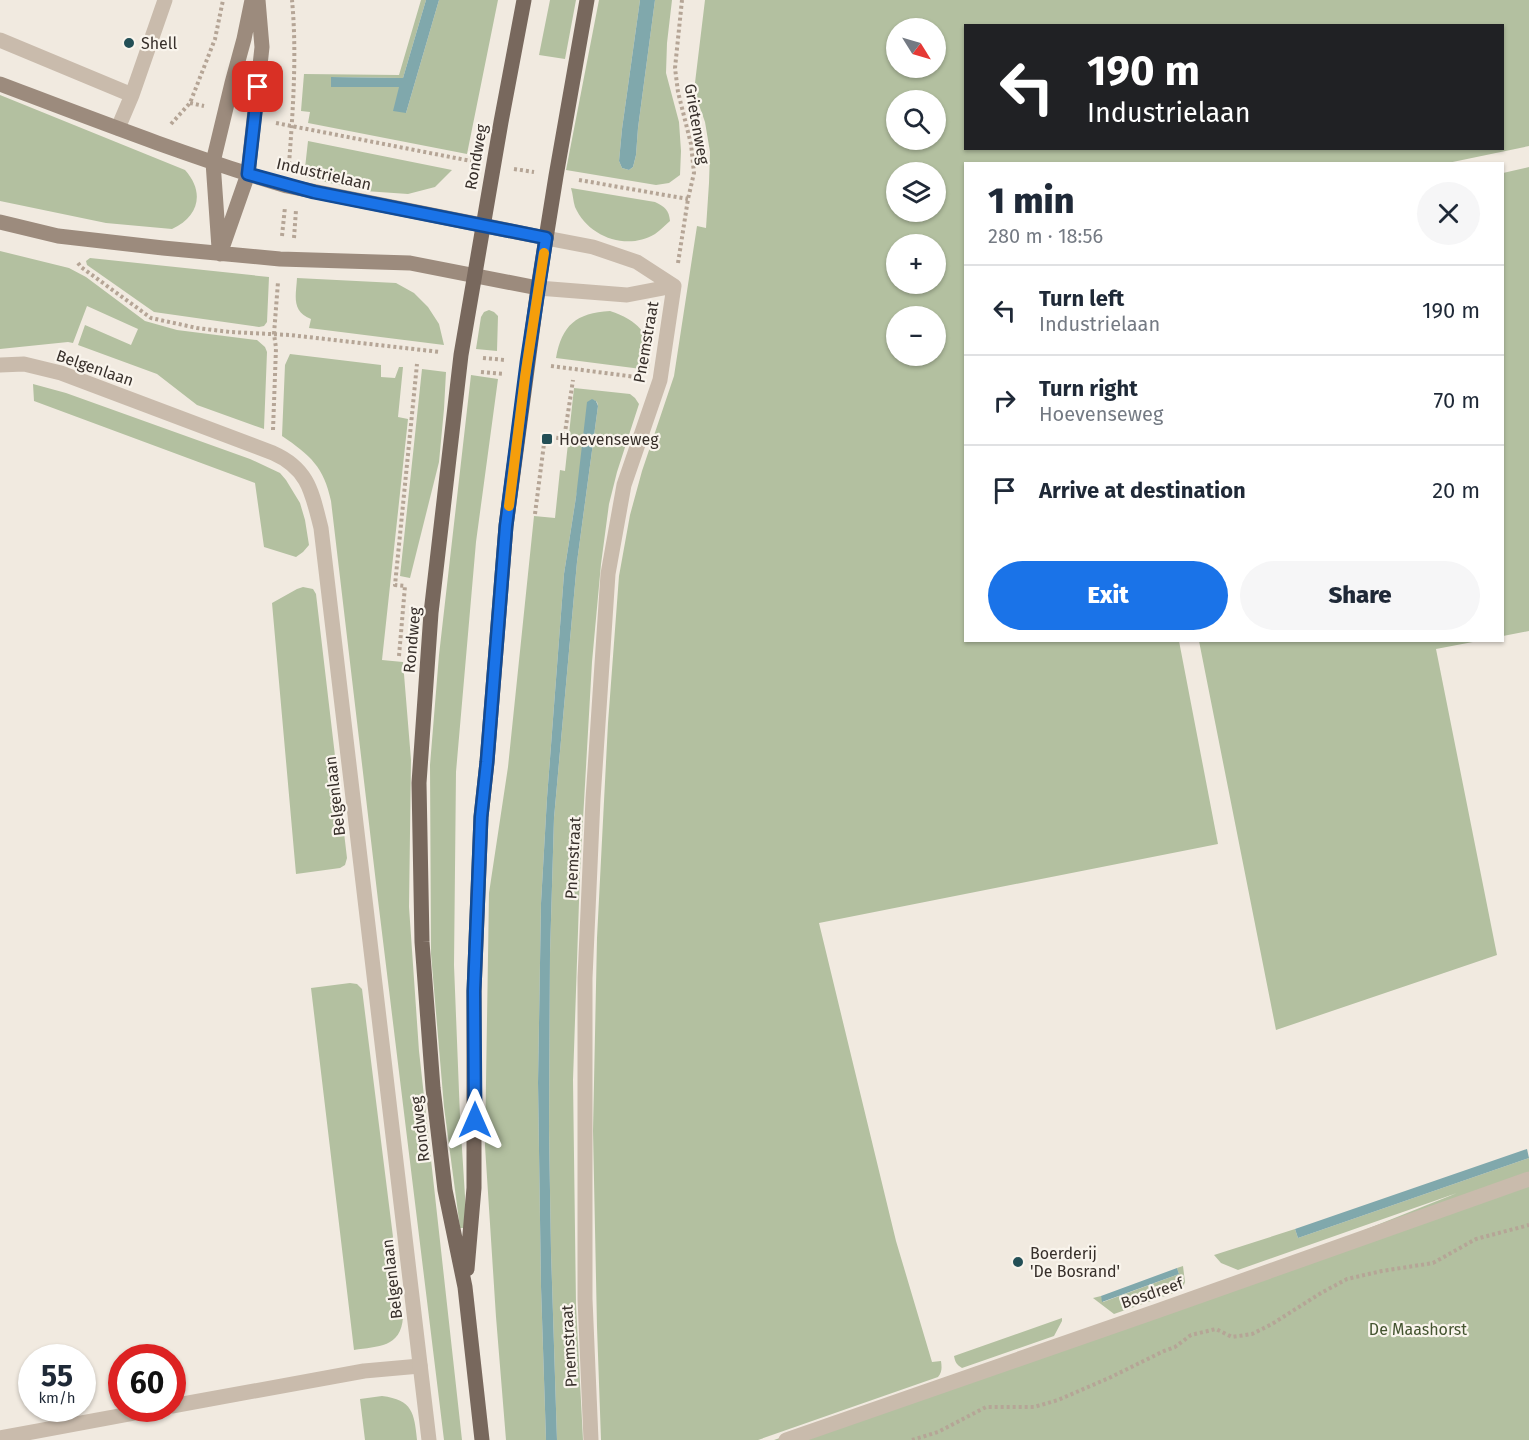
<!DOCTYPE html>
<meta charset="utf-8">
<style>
body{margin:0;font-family:"Fira Sans",sans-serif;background:#f6f6f7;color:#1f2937;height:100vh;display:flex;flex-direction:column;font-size:22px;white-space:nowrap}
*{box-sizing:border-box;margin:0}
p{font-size:20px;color:#747a83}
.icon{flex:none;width:33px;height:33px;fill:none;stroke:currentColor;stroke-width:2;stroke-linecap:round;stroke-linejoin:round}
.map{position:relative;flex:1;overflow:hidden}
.drawer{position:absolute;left:964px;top:162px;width:540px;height:480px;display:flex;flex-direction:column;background:#fff;border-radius:0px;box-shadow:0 2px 4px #0004}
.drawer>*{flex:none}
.banner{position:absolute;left:964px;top:24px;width:540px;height:126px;border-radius:0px;box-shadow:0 2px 4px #0004;background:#202124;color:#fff;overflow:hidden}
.needle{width:39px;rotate:127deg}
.controls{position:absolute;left:886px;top:18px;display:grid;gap:12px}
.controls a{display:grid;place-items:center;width:60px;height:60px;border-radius:50%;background:#fff;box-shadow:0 2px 4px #0004;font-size:30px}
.speed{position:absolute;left:18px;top:1344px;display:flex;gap:12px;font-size:30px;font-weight:700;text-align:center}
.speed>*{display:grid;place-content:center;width:78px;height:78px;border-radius:50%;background:#fff;box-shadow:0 2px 4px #0004;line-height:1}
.speed small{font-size:15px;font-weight:400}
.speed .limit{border:9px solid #d22;background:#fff;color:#111}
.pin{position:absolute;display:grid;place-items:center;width:51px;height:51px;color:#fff;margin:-26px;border-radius:12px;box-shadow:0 3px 9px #0006}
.me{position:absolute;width:66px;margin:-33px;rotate:0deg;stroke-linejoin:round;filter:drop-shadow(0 0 4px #0008)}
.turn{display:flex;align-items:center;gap:21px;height:126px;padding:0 24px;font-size:27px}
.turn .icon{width:78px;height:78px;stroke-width:2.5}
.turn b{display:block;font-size:42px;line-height:51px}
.round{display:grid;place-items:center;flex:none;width:63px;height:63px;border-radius:32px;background:#f6f6f7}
.overview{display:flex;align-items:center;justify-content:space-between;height:102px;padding:0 24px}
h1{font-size:36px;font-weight:800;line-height:45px}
.primary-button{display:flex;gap:12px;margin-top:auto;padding:12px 24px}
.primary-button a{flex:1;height:69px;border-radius:36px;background:#1a73e8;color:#fff;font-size:24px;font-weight:800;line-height:69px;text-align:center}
.primary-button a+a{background:#f6f6f7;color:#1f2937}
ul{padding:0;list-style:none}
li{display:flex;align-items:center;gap:18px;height:90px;padding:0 24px;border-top:2px solid #e0e1e3}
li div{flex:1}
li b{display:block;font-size:22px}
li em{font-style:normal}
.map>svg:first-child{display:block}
.green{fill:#b3c0a0;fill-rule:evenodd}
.water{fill:#80a8ac}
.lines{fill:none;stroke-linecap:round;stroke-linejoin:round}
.path{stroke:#b5a596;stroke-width:4;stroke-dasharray:3 3;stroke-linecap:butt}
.lane{stroke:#c9bbac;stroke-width:15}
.street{stroke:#c9bbac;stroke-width:15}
.secondary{stroke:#9c8b7d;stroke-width:15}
.primary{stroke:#78685d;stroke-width:15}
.route-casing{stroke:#114b97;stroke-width:15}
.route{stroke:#1a73e8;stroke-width:10}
.slow{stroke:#f59e0b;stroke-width:10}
.poi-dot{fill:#234f56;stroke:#f9f4ec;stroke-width:2}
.labels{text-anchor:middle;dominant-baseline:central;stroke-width:4.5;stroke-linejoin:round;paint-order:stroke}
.poi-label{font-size:16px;fill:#372f2a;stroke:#f9f4ec;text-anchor:start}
.street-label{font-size:16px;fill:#372f2a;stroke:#f9f4ec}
.park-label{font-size:16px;fill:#445430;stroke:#f9f4ec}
</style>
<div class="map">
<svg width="1529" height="1440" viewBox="0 0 1529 1440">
<rect width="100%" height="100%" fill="#f1eae0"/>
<path class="green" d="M421,0H426L403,78L332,77L331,87H399L406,113L439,0H498L467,154L308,123L310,112L301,111L304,74L399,75Z
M550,0H576L565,59L539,55Z
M599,0H640L622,129L619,161L622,168L629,170L633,167L636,155L638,128L655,0H672L667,43L666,73L679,122L681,151L680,175L669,183L656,185L566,170Z
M705,0H1529V146L1443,164H966V640L1179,641L1218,844L819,923L896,1241L932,1362L941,1361C942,1368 942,1372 938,1377L758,1440H601L597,1327L593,1131L597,938L608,723L619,576L630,515L642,471L674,376L697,226L706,228L709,183L710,152L705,122L694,91ZM966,26H1503V148H966ZM897,28H936V68H897ZM897,100H936V140H897ZM897,172H936V212H897ZM897,244H936V284H897ZM897,316H936V356H897Z
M0,95L185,170C205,192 199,217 172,229L106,223L0,201Z
M308,141L452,170L435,187L408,194L365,191L304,177Z
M1529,167V631L1503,636V173Z
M571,188L655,202C665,207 669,210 670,221C665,225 661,230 655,234C627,251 588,237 575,207C573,201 573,194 571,188Z
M0,251L69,268L86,277L145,321L177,330L257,340L265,347L267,352L264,429L197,405L157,374L78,345L85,325L131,345L138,329L87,306L73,343L68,342L0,349Z
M90,258L269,277L267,322L264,326L259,327L154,312L87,265L86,261Z
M297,278L396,283L414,293L428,307L439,324L444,345L309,328L311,319C291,311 296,296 297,278Z
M489,310L494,312L498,316L497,351L476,349L481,317L484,312Z
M610,311C642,322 652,336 649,370L556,358C562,325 576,313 610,311Z
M290,354L381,365V377L395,378L399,367H403L398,417L408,419L382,660L403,662L411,760L409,907L419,1051L462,1440H444L378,900L331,501C324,467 310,455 282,436L285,365Z
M422,369L446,372L444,409L439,462L410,578L400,576Z
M471,375L498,379L476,542L456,772L454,965L460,1117L467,1228H460L444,1107L431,954L430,765L439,655Z
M33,384L66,393L250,459L280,473L286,480L300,503L305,520L309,545L303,552L296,557L264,547L255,483L34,401Z
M574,388L630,394L635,398L639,404L617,472L609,504L601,564L592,662L580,872L573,1080L576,1305L583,1440H557L551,1251L549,1130L550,954L554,818L577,562L598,406L597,402L594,400L576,497L564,574L547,798L541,903L538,1083L541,1287L546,1440H506L496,1317L485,1146L489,893L508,767L534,516L555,518L560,470L565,471Z
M303,587L313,589L316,594L347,858L345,865L340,868L296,874L272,603L297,589Z
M1199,641H1478L1436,649L1497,955L1276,1030Z
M350,983L357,984L362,989L403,1317C401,1348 378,1346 354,1350L311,988Z
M1529,1158V1440H774L1237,1281L1457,1193L1238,1270L1221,1263L1214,1255L1295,1229L1298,1238Z
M1183,1266L1185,1282L1182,1290L1114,1314L1093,1298L1101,1296L1103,1302L1179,1274L1177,1268Z
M1062,1318V1321L1054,1336L962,1368C957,1365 955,1362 954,1356Z
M382,1396C413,1400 414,1413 417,1440H365L360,1399Z"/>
<path class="water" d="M426,0H439L406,113L393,111L399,87H331V77L403,78Z
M640,0H655L638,128L636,155L633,167L629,170L622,168L619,161L622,129Z
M592,399L596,401L598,406L577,562L554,818L550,954L549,1130L551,1251L557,1440H546L541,1287L538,1083L541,903L547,798L564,574L576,497L587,402Z
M1527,1149L1529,1158L1298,1238L1295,1229Z
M1177,1268L1179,1274L1102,1302L1101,1296Z"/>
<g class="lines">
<path class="path" d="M190,103L204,106
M276,123L471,161
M171,124L190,103L215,39L223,0
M289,164C293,110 297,53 292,0
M514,169L534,172
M579,180L688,199
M282,236L285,207
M294,238L296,210
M78,263L81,267L151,318L197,328L230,332L290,335L440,352
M678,263L688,199L694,173L691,144L678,92L675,68L682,0
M483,358L505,360
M551,366L636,377
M481,372L504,374
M273,430L276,348L274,334L278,282
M535,514L545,436L564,439L573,380
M399,656L405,586L395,585L417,364
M912,1440L938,1432L986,1407H1034L1058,1400L1109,1378L1164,1351L1175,1347L1191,1335L1216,1329L1232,1337L1252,1334L1272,1324L1321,1293L1347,1279L1382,1271L1433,1263L1476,1239L1529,1225"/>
<path class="lane" d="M0,40L132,95
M118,128L132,95L165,0
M172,1406L364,1371L420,1366
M0,1438L162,1408"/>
<path class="street" d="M546,238L593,247L637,262L674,286
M538,288L627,295L674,286
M0,365L24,364L61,373L273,453C309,469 312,493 321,528L429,1440
M591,1440L585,1299V978L593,799L608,574L624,485L660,380L674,286
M786,1440L1157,1311L1529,1179"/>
<path class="secondary" d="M0,84C95,120 190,157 287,186L546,238
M0,222L58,236L163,248L280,259L410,263L538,288
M219,248L213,162L232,83L244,39L252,0
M220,254L248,174L262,47L258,0"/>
<path class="primary" d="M467,1269L474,1188V991L481,817L487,762L506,526L538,288L556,176L587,0
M482,1440L465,1287L445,1190L433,1088L422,942L419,783L431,613L461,355L501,122L524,0"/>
</g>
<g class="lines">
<g class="route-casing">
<path id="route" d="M258,87L248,174L314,192L546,238L527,363L506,526L487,762L481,817L474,991L475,1120"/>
</g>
<use href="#route" class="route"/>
<path class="slow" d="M509,506L525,377L544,253"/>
</g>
<g class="poi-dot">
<circle cx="129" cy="43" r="6"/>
<rect x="541" y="433" width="12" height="12" rx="3"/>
<circle cx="1018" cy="1262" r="6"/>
</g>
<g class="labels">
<g class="poi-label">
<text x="141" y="43">Shell</text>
<text x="559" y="439">Hoevenseweg</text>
<text x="1030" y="1253">Boerderij<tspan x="1030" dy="18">'De Bosrand'</tspan></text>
</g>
<g class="street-label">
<text transform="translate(697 124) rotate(80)">Grietenweg</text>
<text transform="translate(476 157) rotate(-80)">Rondweg</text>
<text transform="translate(324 174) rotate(13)">Industrielaan</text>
<text transform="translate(646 342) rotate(-80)">Pnemstraat</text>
<text transform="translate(95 368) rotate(19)">Belgenlaan</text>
<text transform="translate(412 640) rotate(-85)">Rondweg</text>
<text transform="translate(335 796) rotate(-97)">Belgenlaan</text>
<text transform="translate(573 858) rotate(-87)">Pnemstraat</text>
<text transform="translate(420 1129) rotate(-97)">Rondweg</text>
<text transform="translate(392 1279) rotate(-97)">Belgenlaan</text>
<text transform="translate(1152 1293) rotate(-19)">Bosdreef</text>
<text transform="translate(569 1346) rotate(-93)">Pnemstraat</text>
</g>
<g class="park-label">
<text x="1418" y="1329">De Maashorst</text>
</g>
</g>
</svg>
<div class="controls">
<a><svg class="needle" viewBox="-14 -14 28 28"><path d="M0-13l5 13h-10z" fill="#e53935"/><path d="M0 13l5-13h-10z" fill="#747a83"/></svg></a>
<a><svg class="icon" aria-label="search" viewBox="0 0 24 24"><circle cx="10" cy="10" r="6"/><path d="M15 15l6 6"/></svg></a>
<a><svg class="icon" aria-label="layers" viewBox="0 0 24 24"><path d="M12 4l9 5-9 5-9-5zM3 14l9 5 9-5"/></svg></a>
<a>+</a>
<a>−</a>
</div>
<div class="speed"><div>55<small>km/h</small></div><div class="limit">60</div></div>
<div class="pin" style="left:258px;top:87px;background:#d93025"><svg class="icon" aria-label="arrive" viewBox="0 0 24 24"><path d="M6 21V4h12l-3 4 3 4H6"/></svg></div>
<svg class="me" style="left:475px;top:1120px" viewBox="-20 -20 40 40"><path d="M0-17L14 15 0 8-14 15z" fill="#1a73e8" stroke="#fff" stroke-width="4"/></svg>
<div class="banner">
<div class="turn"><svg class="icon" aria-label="left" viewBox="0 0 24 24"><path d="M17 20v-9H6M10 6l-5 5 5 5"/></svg><div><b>190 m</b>Industrielaan</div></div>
</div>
<section class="drawer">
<div class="overview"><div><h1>1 min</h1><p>280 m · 18:56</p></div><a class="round"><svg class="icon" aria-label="close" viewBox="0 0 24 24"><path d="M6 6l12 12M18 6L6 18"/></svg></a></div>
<ul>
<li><svg class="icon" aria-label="left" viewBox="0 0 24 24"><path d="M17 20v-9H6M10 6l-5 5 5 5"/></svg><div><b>Turn left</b><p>Industrielaan</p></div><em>190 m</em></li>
<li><svg class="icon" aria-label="right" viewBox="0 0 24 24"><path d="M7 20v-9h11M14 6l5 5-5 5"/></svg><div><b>Turn right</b><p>Hoevenseweg</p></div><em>70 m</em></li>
<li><svg class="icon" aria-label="arrive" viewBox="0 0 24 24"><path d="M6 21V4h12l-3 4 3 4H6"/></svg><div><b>Arrive at destination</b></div><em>20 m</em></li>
</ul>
<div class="primary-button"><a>Exit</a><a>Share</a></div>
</section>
</div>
